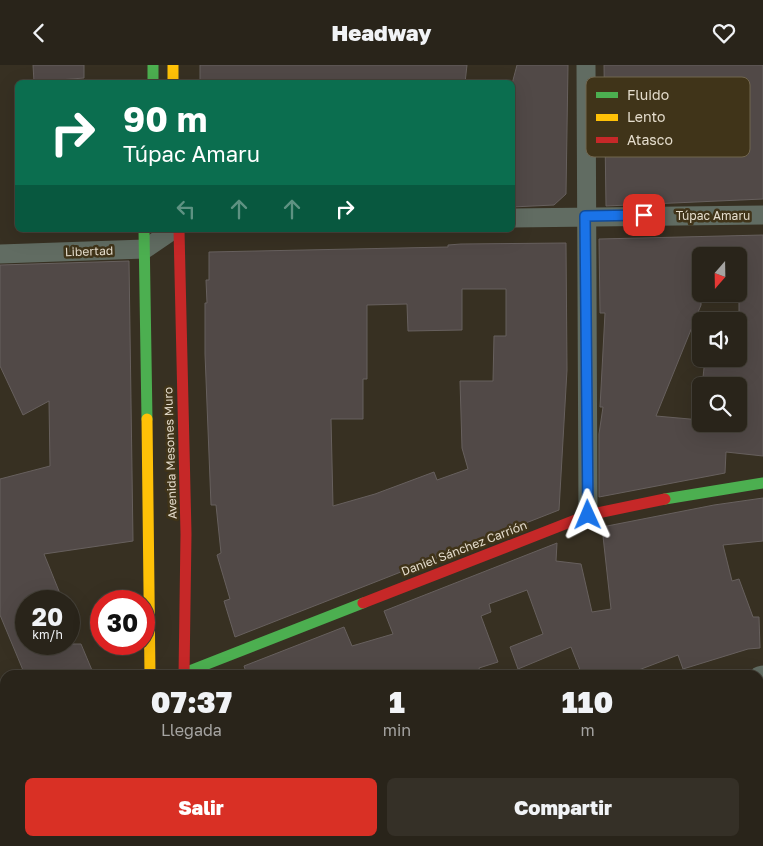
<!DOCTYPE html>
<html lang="es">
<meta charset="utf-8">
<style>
body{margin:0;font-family:"Golos Text",sans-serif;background:#353027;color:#f1f3f6;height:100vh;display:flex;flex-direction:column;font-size:19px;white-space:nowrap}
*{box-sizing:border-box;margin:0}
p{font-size:16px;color:#a5a4a2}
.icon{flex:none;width:28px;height:28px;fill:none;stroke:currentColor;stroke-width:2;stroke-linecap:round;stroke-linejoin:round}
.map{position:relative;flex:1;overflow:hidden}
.panel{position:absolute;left:0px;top:605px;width:764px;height:176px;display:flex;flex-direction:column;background:#29241a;border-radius:15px 15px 0 0;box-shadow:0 5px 20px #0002,0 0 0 1px #454139}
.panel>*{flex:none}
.banner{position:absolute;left:15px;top:15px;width:500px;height:152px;border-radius:8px;box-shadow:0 5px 20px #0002,0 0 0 1px #454139;background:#0b6e4f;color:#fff;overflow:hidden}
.needle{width:32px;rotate:200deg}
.tools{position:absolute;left:692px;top:182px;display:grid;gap:10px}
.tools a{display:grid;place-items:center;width:55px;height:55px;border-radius:8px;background:#29241a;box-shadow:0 5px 20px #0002,0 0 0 1px #454139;font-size:25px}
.speed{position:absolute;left:15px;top:525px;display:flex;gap:10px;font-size:25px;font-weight:700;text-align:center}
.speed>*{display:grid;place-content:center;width:65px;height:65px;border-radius:50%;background:#29241a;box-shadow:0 5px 20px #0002,0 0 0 1px #454139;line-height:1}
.speed small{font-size:12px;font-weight:400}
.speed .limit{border:8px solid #d22;background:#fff;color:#111}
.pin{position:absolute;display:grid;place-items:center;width:42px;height:42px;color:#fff;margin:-21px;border-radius:10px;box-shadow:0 2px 8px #0006}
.me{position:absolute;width:55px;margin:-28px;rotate:359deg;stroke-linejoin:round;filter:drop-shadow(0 0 4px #0008)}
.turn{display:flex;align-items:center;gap:18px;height:105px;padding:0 25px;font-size:22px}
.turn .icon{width:65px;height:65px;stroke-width:2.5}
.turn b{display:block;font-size:35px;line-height:42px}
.lanes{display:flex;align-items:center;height:48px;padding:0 25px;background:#0003;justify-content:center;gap:25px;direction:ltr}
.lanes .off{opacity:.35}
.eta{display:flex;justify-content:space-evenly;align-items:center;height:85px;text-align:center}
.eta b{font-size:30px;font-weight:800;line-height:35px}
.button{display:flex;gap:10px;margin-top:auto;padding:10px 25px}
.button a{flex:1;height:58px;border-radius:8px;background:#d93025;color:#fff;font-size:20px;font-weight:800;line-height:58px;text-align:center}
.button a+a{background:#353027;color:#f1f3f6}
header{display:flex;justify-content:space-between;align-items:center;height:65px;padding:0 25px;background:#29241a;font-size:22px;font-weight:800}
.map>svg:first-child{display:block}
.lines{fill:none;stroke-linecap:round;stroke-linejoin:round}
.river{stroke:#235e70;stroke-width:40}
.building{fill:#514947;stroke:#67605e;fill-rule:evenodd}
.street{stroke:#616c62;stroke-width:19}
.fast{stroke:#4caf50;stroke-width:11}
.slow{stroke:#ffc107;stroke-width:11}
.jam{stroke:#c62828;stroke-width:11}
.route-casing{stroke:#114b97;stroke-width:12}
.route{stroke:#1a73e8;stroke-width:9}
.labels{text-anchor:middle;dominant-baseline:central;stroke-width:5;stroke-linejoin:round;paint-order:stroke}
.street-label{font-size:12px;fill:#e4dccc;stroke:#403419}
.key{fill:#403419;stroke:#71664f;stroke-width:1}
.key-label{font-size:14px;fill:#e4dccc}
</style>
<header><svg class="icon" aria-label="back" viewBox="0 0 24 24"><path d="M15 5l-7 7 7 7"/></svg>Headway<svg class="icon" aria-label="heart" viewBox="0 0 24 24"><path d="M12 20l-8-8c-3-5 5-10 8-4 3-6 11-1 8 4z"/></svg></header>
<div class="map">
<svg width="763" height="781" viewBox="0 0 763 781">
<rect width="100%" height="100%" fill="#373022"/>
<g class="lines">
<path class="river" d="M0,751H5"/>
</g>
<path class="building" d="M33,0H84V13L34,17Z
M200,0H467L465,18H200Z
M517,0H568L566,129L554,140L512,142V19Z
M604,0H763V134L606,141Z
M763,170V391L726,387L725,408L599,432V369L603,342H600L605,248H600L599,174ZM701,191H739V294H705L702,321H739V359H701V355L656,351L701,240Z
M566,178L567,305L559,445L235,572L224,536L230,534L217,490L221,488L216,440H211L205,289V238H207L206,215H209V187L448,182V180L461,179ZM462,224H506V271H494L493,316H460L462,383L468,404L437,415L434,407L375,429L333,441L331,354H363V314H367V240L407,239L408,266L462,265Z
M129,196L133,476L44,489L63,536H26V579H81L94,610H25L0,550V414L50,401L49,336L23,350L0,301V200Z
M763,433V476L723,480L732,516L739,514L753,552H759L760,583L748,584L683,604L678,590L636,606L638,610H582L571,582L518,604L510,582L543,569L527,525L489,539L491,547L481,551L498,597L479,603L481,610H247L244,601L344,562L352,581L393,569L384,546L557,478L556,496L581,499L592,547L611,544L602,462L714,440Z"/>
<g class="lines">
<path class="street" d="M586,0L588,450
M512,153L763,150
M0,189L145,184L173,165
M759,611L763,610
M763,669L761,682L763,685
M0,687L5,686
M759,702L763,701
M0,772L5,771"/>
<path class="fast" d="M153,0V18
M144,165L147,354
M665,434L763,418
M179,610L363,538
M174,776V781"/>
<path class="slow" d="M173,0V18
M147,354L150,610"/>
<path class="jam" d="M179,165L186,469L184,610
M363,538L588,450L665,434"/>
</g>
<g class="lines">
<g class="route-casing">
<path id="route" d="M588,450L585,151L644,150"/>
</g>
<use href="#route" class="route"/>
</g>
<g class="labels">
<g class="street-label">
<text x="713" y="150">Túpac Amaru</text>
<text transform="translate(89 186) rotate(-2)">Libertad</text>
<text transform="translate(170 388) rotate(-92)">Avenida Mesones Muro</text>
<text transform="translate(464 483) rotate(-21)">Daniel Sánchez Carrión</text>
</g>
</g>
<rect x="586" y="12" width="164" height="80" rx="8" class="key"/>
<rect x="596" y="27" width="22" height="6" fill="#4caf50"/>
<rect x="596" y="49" width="22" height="7" fill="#ffc107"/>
<rect x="596" y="72" width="22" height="6" fill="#c62828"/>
<g class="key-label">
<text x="627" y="35">Fluido</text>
<text x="627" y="57">Lento</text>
<text x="627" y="80">Atasco</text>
</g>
</svg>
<div class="tools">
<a><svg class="needle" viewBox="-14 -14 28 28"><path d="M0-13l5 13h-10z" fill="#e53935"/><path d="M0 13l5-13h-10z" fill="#a5a4a2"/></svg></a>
<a><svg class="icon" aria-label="sound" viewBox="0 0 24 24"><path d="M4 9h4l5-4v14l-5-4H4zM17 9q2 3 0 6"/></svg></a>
<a><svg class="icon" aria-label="search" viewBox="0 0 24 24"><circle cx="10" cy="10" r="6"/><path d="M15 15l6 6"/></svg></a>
</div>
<div class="speed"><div>20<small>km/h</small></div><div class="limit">30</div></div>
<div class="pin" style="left:644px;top:150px;background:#d93025"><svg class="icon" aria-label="arrive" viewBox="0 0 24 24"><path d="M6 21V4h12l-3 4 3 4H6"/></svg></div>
<svg class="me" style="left:588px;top:450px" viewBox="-20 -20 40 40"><path d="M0-17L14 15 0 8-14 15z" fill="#1a73e8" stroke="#fff" stroke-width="4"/></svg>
<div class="banner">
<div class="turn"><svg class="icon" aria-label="right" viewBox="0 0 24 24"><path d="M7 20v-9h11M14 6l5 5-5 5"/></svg><div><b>90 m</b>Túpac Amaru</div></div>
<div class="lanes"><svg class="icon off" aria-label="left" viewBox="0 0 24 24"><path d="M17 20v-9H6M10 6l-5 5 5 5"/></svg><svg class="icon off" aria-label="ahead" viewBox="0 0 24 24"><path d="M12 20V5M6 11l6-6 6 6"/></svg><svg class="icon off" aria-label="ahead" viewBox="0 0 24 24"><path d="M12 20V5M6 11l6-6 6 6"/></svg><svg class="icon" aria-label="right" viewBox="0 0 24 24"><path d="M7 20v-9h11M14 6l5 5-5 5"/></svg></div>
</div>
<section class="panel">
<div class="eta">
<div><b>07:37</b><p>Llegada</p></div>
<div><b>1</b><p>min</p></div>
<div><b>110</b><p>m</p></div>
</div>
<div class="button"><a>Salir</a><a>Compartir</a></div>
</section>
</div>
